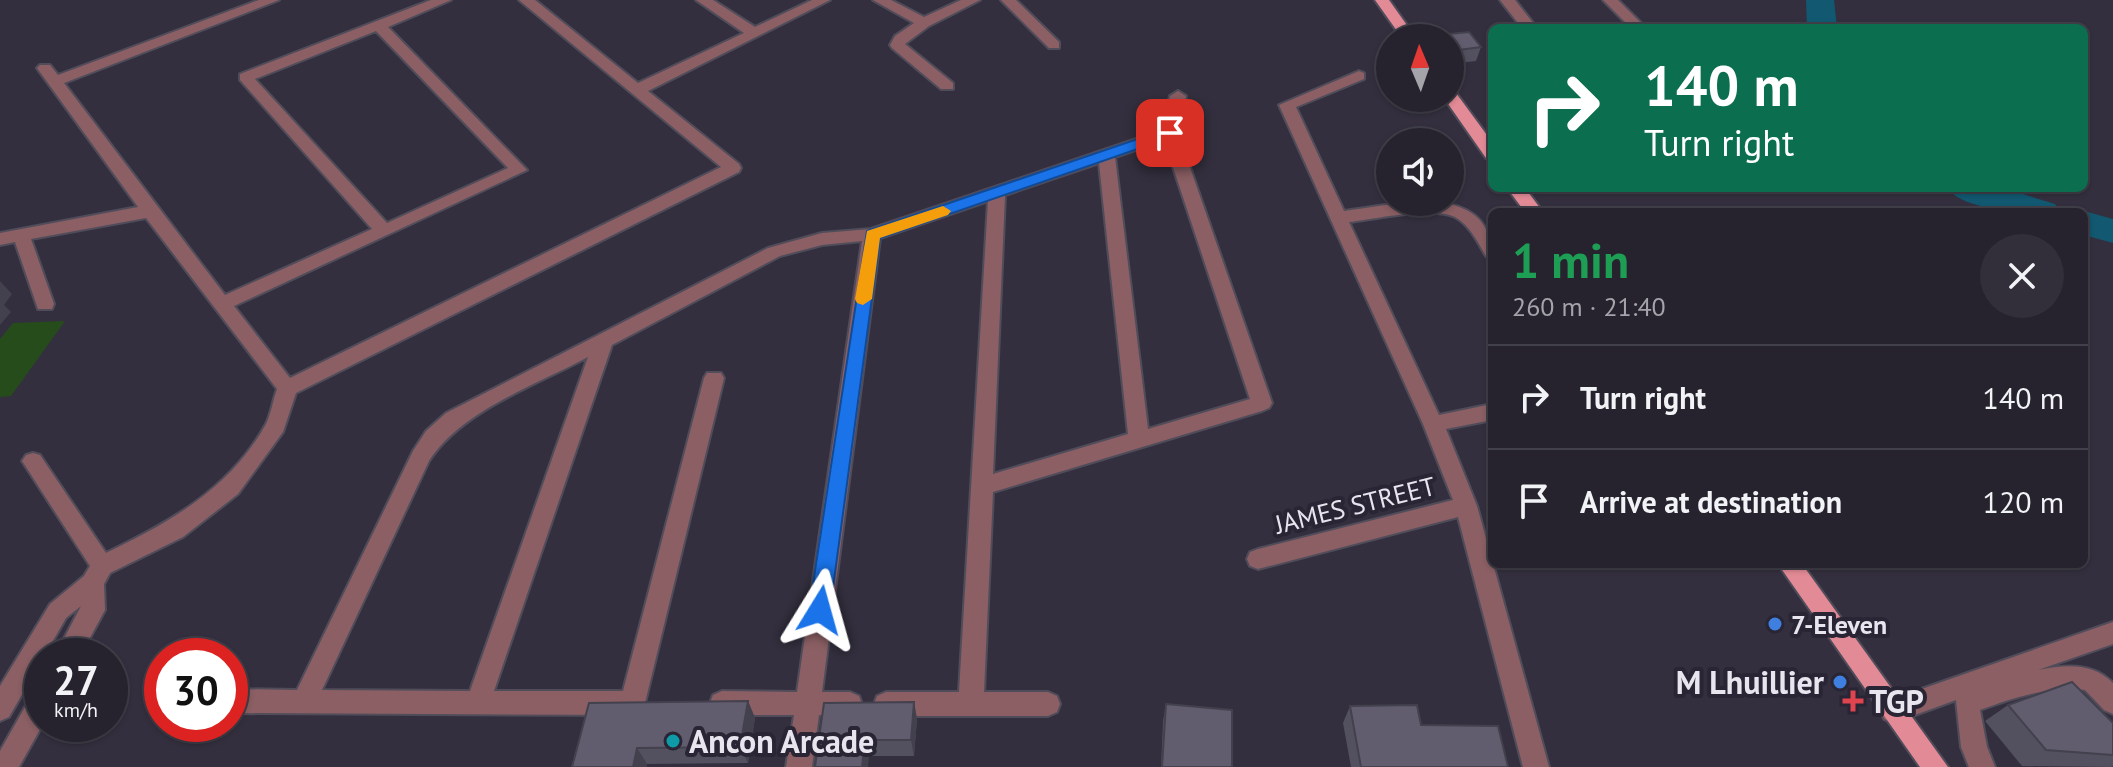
<!DOCTYPE html>
<meta charset="utf-8">
<style>
body{margin:0;font-family:"PT Sans",sans-serif;background:#322f3a;color:#f1f3f6;height:100vh;display:flex;flex-direction:column;font-size:30px;white-space:nowrap}
*{box-sizing:border-box;margin:0}
p{font-size:26px;color:#a4a4aa}
.icon{flex:none;width:44px;height:44px;fill:none;stroke:currentColor;stroke-width:2;stroke-linecap:round;stroke-linejoin:round}
.map{position:relative;flex:1;overflow:hidden}
.details{position:absolute;left:1488px;top:208px;width:600px;height:360px;display:flex;flex-direction:column;background:#26232e;border-radius:12px;box-shadow:0 2px 6px #0004,0 0 0 2px #42404a}
.details>*{flex:none}
.banner{position:absolute;left:1488px;top:24px;width:600px;height:168px;border-radius:12px;box-shadow:0 2px 6px #0004,0 0 0 2px #42404a;background:#0b6e4f;color:#fff;overflow:hidden}
.needle{width:52px;rotate:358deg}
.controls{position:absolute;left:1376px;top:24px;display:grid;gap:16px}
.controls a{display:grid;place-items:center;width:88px;height:88px;border-radius:50%;background:#26232e;box-shadow:0 2px 6px #0004,0 0 0 2px #42404a;font-size:40px}
.speed{position:absolute;left:24px;top:638px;display:flex;gap:16px;font-size:40px;font-weight:700;text-align:center}
.speed>*{display:grid;place-content:center;width:104px;height:104px;border-radius:50%;background:#26232e;box-shadow:0 2px 6px #0004,0 0 0 2px #42404a;line-height:1}
.speed small{font-size:20px;font-weight:400}
.speed .limit{border:12px solid #d22;background:#fff;color:#111}
.pin{position:absolute;display:grid;place-items:center;width:68px;height:68px;color:#fff;margin:-34px;border-radius:16px;box-shadow:0 4px 12px #0006}
.me{position:absolute;width:88px;margin:-44px;rotate:8deg;stroke-linejoin:round;filter:drop-shadow(0 0 6px #0008)}
.turn{display:flex;align-items:center;gap:28px;height:168px;padding:0 24px;font-size:36px}
.turn .icon{width:104px;height:104px;stroke-width:2.5}
.turn b{display:block;font-size:56px;line-height:68px}
.round{display:grid;place-items:center;flex:none;width:84px;height:84px;border-radius:42px;background:#322f3a}
.overview{display:flex;align-items:center;justify-content:space-between;height:136px;padding:0 24px}
h1{font-size:48px;font-weight:700;line-height:60px;color:#1e9e55}
ul{padding:0;list-style:none}
li{display:flex;align-items:center;gap:24px;height:104px;padding:0 24px;border-top:2px solid #42404a}
li div{flex:1}
li b{display:block;font-size:30px}
li em{font-style:normal}
.map>svg:first-child{display:block}
.green{fill:#274c1b}
.lines{fill:none;stroke-linecap:round;stroke-linejoin:round}
.river{fill:#115870;fill-rule:evenodd}
.minor-casing{stroke:#504c5a;stroke-width:4}
.major-casing{stroke:#504c5a;stroke-width:4}
.minor{fill:#8b5f64;fill-rule:evenodd}
.major{fill:#e28a95;fill-rule:evenodd}
.wall{fill:#53505f}
.shaded-wall{fill:#44414e}
.building{fill:#615d6f;stroke:#44414e;stroke-width:2}
.route{fill:#1a73e8;stroke:#114b97;stroke-width:2}
.slow{fill:#f59e0b}
.shop-dot{fill:#3f7fe0;stroke:#292534;stroke-width:3}
.health-dot{fill:#e0444e;stroke:#292534;stroke-width:3}
.culture-dot{fill:#0f9aa8;stroke:#292534;stroke-width:3}
.labels{text-anchor:middle;dominant-baseline:central;stroke-width:8;stroke-linejoin:round;paint-order:stroke}
.street-label{font-size:26px;fill:#e8e5ef;stroke:#292534}
.poi-label{font-size:26px;font-weight:bold;fill:#e8e5ef;stroke:#292534;text-anchor:start}
.near-poi-label{font-size:32px;font-weight:bold;fill:#e8e5ef;stroke:#292534;text-anchor:start}
</style>
<div class="map">
<svg width="2113" height="767" viewBox="0 0 2113 767">
<rect width="100%" height="100%" fill="#332f3e"/>
<path class="green" d="M65,321L11,396L0,397V339L13,323Z"/>
<g class="lines">
<path class="river" d="M1806,0H1834L1837,28H1807Z
M1948,188H2003L2055,204L2060,212C2033,212 1964,213 1948,188Z
M2084,211L2113,219V243L2084,235V212H2081Z"/>
<g class="minor-casing">
<path id="minor" d="M259,0H279L64,83L225,295L372,229L240,80V74L431,0H451L388,27L527,170L234,306L290,378L721,167L519,0H535L638,83L744,33L696,0H713L755,27L812,0H830L648,91L739,164L741,168L739,172L296,393L283,432L238,494L183,537L110,573L104,584L105,610L80,656H55L81,606L66,618L9,717L0,721V686L50,604L84,576L90,566L26,467L22,461L26,455L33,453L40,455L106,553C170,522 230,489 266,424C271,414 273,400 277,389L146,218L31,239L54,304L52,309H38L15,242L0,245V233L138,207L37,68L40,65H50L58,75ZM376,31L508,168L387,223L255,79Z
M873,0H891L924,17L961,0H980L929,26L905,44L953,83V89H941L892,48L890,45L895,36L914,23Z
M1001,0H1016L1059,42V48H1049Z
M1500,0H1515L1537,28H1522Z
M1603,0H1618L1643,25L1641,28H1631Z
M1359,71L1364,73V79L1296,107L1344,211C1395,205 1492,179 1492,258L1486,256C1478,243 1470,225 1455,217C1433,206 1374,219 1349,222L1439,415L1492,404V420L1446,429L1477,506L1549,767H1523L1458,517L1258,569L1250,566L1247,559L1250,552L1258,549L1453,500L1423,424L1279,105Z
M1178,91L1186,96L1178,133L1272,403L1269,408L1262,411L993,492L984,692H1048L1057,696L1060,704L1057,712L1048,716H886L877,712L874,704L877,696L886,692H959L988,201L880,238L822,692H850L859,696L862,704L859,712L850,716L819,715L812,767H786L794,715H722L713,711L710,703L713,695L722,691L797,692L862,241L822,245L780,256L612,345L494,691H623L704,378L707,373H721L724,378L643,711L634,715L230,713V689L297,690L413,451L426,431L446,413L768,248L822,233L871,229L1163,130L1170,96ZM1164,140L1250,399L1148,429L1115,157ZM1099,163L1128,434L993,474L1005,195ZM588,357L470,691L322,690L429,461C461,411 536,385 588,357Z
M2113,622V644L2038,670C2065,665 2092,662 2113,683V714L2104,710L2085,690C2052,685 2012,698 1980,710L1987,747L1995,767H1969L1961,747L1956,700L1893,723L1884,719L1881,711L1884,703L1893,699Z
M42,689L43,724L19,767H0V751L33,693Z"/>
</g>
<g class="major-casing">
<path id="major" d="M1375,0H1389L1416,38H1402Z
M1450,91L1456,93L1492,142V159L1486,158L1444,98H1450Z
M1507,188H1525L1543,212H1525Z
M1778,564H1802L1948,767H1920Z"/>
</g>
<use href="#minor" class="minor"/>
<use href="#major" class="major"/>
</g>
<path class="wall" d="M1469,32L1481,47L1476,61L1450,64V38H1438L1439,35Z
M748,701L755,718L748,763L647,764V767H572Z
M914,702L917,719L914,756H869L815,767Z
M1166,704L1232,767H1161L1163,721Z
M2008,705L2113,723V766L2111,767L2022,766L1985,721Z
M1350,706L1421,725L1508,767H1351L1343,723Z"/>
<path class="shaded-wall" d="M0,281L12,294L4,305L11,312L0,325Z
M748,701L755,718L748,763L740,747Z
M914,702L917,719L914,756L911,740Z
M865,740L869,756L868,767H862Z
M637,748L647,764V767H633Z"/>
<path class="building" d="M1469,32L1481,47L1451,51L1450,38H1441L1439,35Z
M2072,682L2113,723V755L2046,750L2008,705Z
M748,701L740,747L637,748L633,767H572L589,703Z
M914,702L911,740H865L862,767H815L824,703Z
M1166,704L1232,710V767H1162Z
M1417,705L1421,725L1498,726L1508,767H1361L1350,706Z"/>
<path class="route" d="M1170,128L1175,130V136L880,238L830,610L827,617L820,619L812,617L809,610L867,231Z"/>
<path class="slow" d="M943,206L951,211L948,215L880,238L872,299L863,305L857,303L855,299L867,231Z"/>
<g class="shop-dot">
<circle cx="1775" cy="624" r="8"/>
<circle cx="1840" cy="682" r="8"/>
</g>
<path class="health-dot" d="M1849 689h8v8h8v8h-8v8h-8v-8h-8v-8h8z"/>
<circle class="culture-dot" cx="673" cy="741" r="8"/>
<g class="labels">
<g class="street-label">
<text transform="translate(1355 505) rotate(-14)">JAMES STREET</text>
</g>
<g class="poi-label">
<text x="1791" y="624">7-Eleven</text>
</g>
<g class="near-poi-label">
<text x="1824" y="682" text-anchor="end">M Lhuillier</text>
<text x="1869" y="701">TGP</text>
<text x="689" y="741">Ancon Arcade</text>
</g>
</g>
</svg>
<div class="controls">
<a><svg class="needle" viewBox="-14 -14 28 28"><path d="M0-13l5 13h-10z" fill="#e53935"/><path d="M0 13l5-13h-10z" fill="#a4a4aa"/></svg></a>
<a><svg class="icon" aria-label="sound" viewBox="0 0 24 24"><path d="M4 9h4l5-4v14l-5-4H4zM17 9q2 3 0 6"/></svg></a>
</div>
<div class="speed"><div>27<small>km/h</small></div><div class="limit">30</div></div>
<div class="pin" style="left:1170px;top:133px;background:#d93025"><svg class="icon" aria-label="arrive" viewBox="0 0 24 24"><path d="M6 21V4h12l-3 4 3 4H6"/></svg></div>
<svg class="me" style="left:820px;top:610px" viewBox="-20 -20 40 40"><path d="M0-17L14 15 0 8-14 15z" fill="#1a73e8" stroke="#fff" stroke-width="4"/></svg>
<div class="banner">
<div class="turn"><svg class="icon" aria-label="right" viewBox="0 0 24 24"><path d="M7 20v-9h11M14 6l5 5-5 5"/></svg><div><b>140 m</b>Turn right</div></div>
</div>
<section class="details">
<div class="overview"><div><h1>1 min</h1><p>260 m · 21:40</p></div><a class="round"><svg class="icon" aria-label="close" viewBox="0 0 24 24"><path d="M6 6l12 12M18 6L6 18"/></svg></a></div>
<ul>
<li><svg class="icon" aria-label="right" viewBox="0 0 24 24"><path d="M7 20v-9h11M14 6l5 5-5 5"/></svg><div><b>Turn right</b></div><em>140 m</em></li>
<li><svg class="icon" aria-label="arrive" viewBox="0 0 24 24"><path d="M6 21V4h12l-3 4 3 4H6"/></svg><div><b>Arrive at destination</b></div><em>120 m</em></li>
</ul>
</section>
</div>
